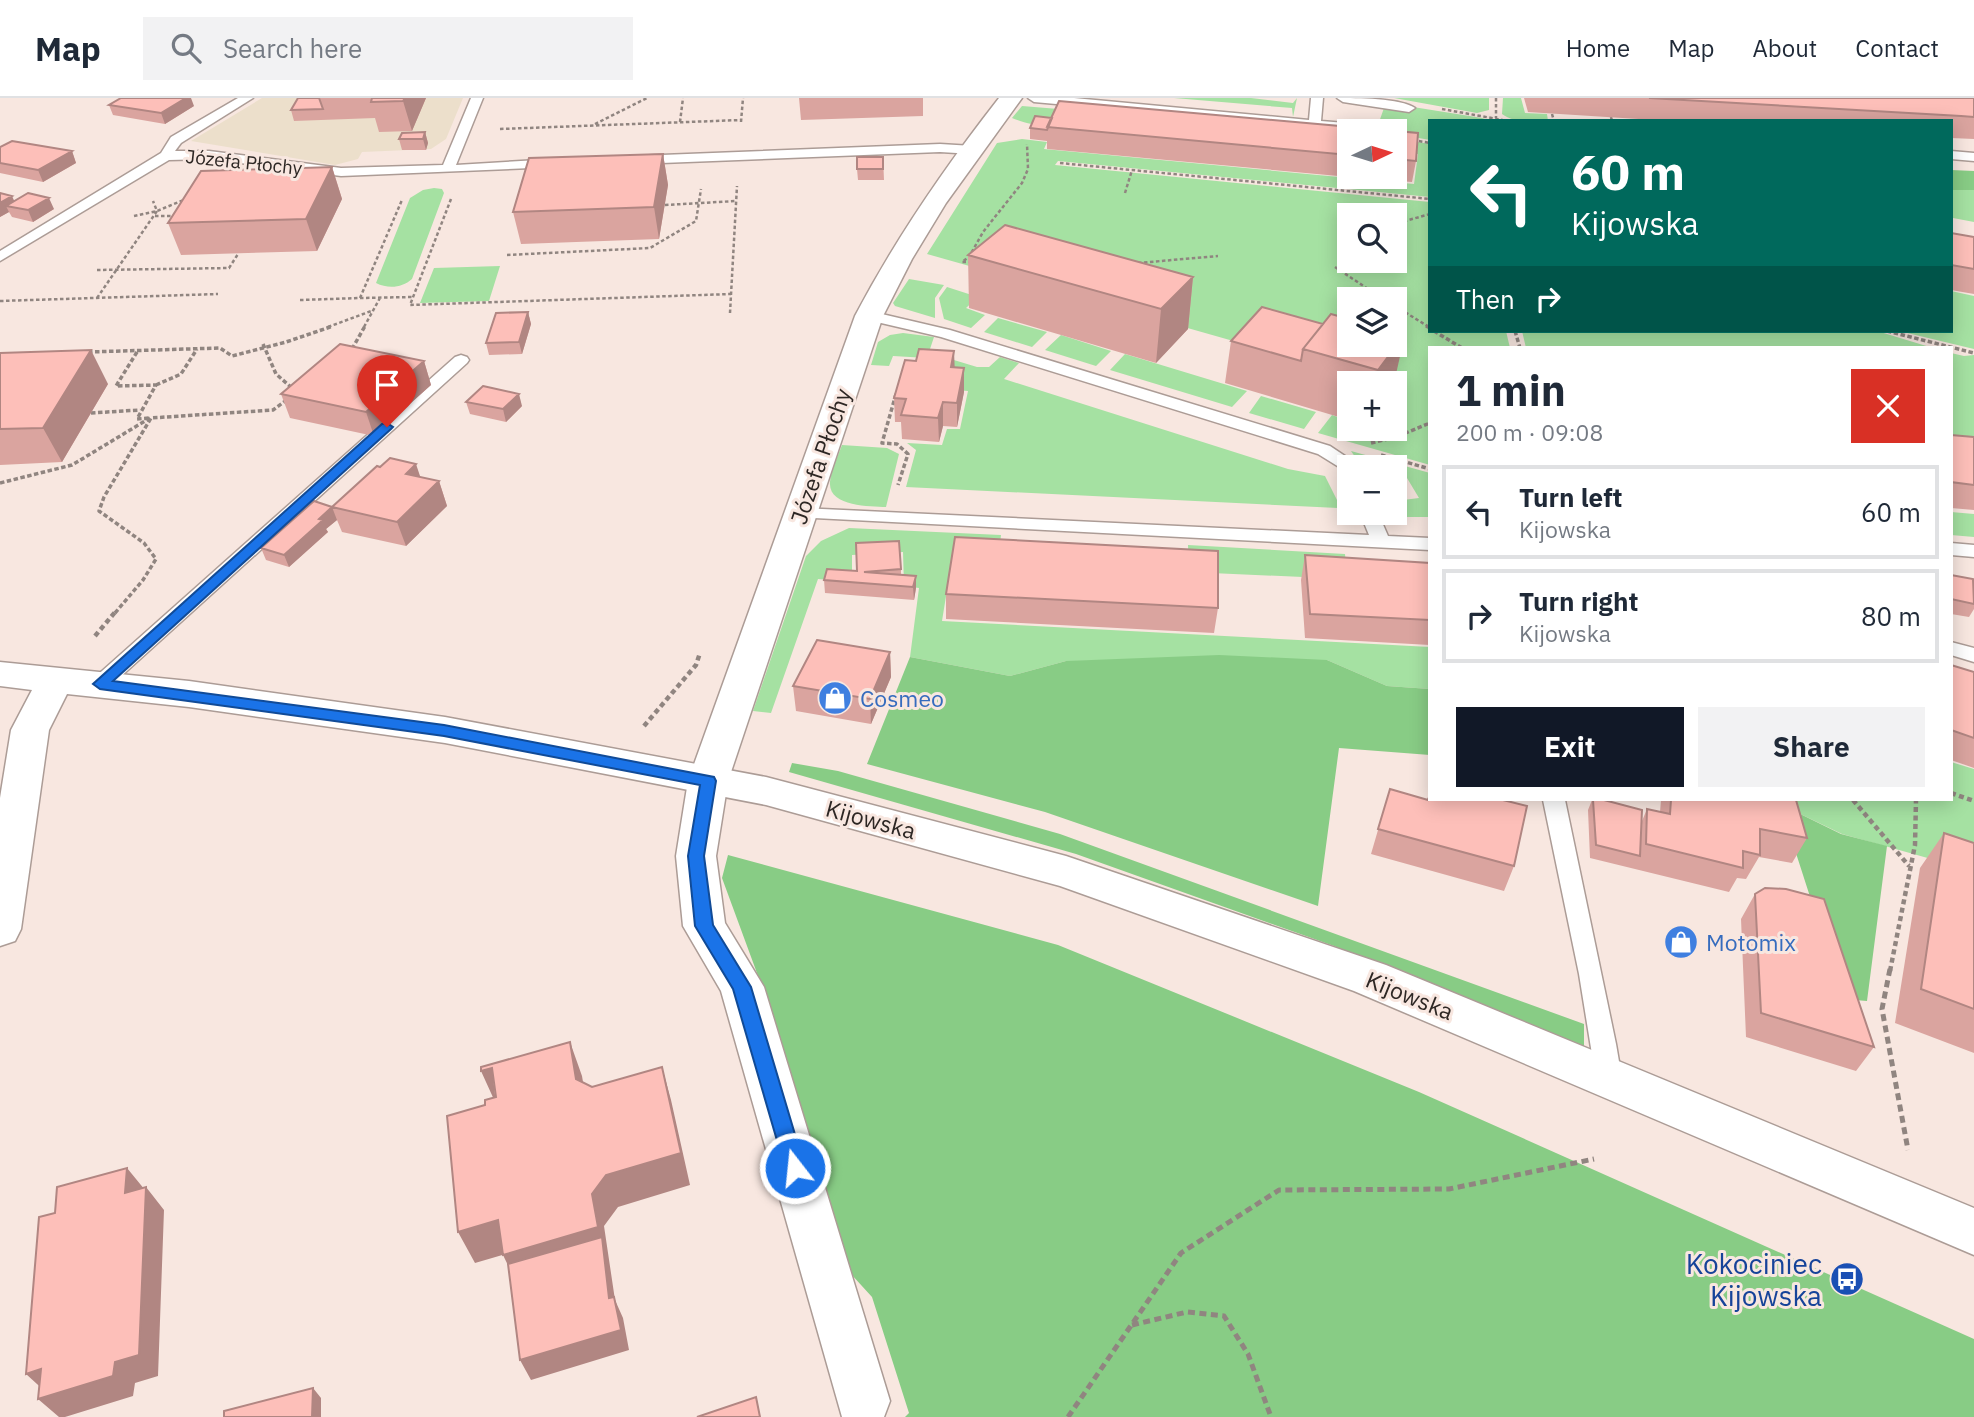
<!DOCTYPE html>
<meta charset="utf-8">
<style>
body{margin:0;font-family:"IBM Plex Sans",sans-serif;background:#f2f2f3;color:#1f2937;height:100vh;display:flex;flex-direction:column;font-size:26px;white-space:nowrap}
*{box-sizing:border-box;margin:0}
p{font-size:23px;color:#747a83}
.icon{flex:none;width:38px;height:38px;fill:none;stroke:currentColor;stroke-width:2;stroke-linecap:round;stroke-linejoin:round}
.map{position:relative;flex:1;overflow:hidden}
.sheet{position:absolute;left:1428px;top:248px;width:525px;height:455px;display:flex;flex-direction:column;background:#fff;border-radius:0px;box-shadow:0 4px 18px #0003}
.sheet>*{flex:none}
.top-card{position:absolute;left:1428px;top:21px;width:525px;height:214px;border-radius:0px;box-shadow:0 4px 18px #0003;background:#00695c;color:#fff;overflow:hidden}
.needle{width:46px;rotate:86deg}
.tools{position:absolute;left:1337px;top:21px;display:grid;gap:14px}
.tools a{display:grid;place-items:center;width:70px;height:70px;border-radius:0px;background:#fff;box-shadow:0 4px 18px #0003;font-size:35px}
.pin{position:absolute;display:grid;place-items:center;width:60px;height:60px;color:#fff;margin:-72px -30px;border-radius:50% 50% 50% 0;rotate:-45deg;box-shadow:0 0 7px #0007}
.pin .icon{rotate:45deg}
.me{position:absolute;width:77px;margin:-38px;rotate:344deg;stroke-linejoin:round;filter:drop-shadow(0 0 5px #0008)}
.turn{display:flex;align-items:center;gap:24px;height:147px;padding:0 28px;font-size:32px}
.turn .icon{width:91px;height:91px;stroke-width:2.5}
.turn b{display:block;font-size:49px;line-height:60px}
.then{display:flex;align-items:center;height:66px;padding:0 28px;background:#0003;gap:14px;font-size:26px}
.round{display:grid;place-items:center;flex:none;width:74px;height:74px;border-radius:0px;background:#f2f2f3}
.headline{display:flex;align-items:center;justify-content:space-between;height:119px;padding:0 28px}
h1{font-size:42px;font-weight:700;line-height:52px}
.action{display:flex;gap:14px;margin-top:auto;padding:14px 28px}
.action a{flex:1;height:80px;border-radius:0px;background:#111827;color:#fff;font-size:28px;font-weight:700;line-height:80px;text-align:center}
.action a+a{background:#f2f2f3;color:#1f2937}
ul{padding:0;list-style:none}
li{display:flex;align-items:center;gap:21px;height:94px;margin:0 14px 10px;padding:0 14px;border:4px solid #e0e1e3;border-radius:0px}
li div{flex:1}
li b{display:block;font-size:26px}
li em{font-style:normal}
header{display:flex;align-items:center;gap:42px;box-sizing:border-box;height:98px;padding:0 35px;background:#fff;border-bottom:2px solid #e0e1e3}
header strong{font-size:33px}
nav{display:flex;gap:38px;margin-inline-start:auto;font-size:24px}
.search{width:490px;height:63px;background:#f2f2f3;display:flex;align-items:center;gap:18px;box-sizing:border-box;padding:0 24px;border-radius:0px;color:#747a83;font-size:26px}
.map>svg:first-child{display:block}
.education{fill:#ecdfcb}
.green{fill:#a5e1a2;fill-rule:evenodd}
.forest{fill:#88cc85}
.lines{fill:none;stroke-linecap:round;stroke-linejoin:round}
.service-casing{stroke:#ac9c96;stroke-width:3}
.minor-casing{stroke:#ac9c96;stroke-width:3}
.tertiary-casing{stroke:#ac9c96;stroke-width:3}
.path-far3{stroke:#908580;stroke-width:2.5;stroke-dasharray:3.5 2.5;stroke-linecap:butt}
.path-far2{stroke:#908580;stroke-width:3.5;stroke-dasharray:4.5 2.5;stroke-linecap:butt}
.path-far1{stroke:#908580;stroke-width:4.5;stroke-dasharray:5 3.5;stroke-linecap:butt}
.path{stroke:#908580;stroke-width:5;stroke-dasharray:7 4.5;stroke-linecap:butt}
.service{fill:#fff;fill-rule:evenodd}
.minor{fill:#fff;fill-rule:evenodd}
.tertiary{fill:#fff;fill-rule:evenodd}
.wall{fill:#daa49f}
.shaded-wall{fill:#b18682}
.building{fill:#fdbfb9;stroke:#b18682;stroke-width:2}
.route{fill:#1a73e8;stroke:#114b97;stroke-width:2}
.labels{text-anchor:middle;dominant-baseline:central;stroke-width:6;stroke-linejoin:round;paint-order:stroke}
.far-street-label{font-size:19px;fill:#2d2724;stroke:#f8e7e0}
.street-label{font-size:23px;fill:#2d2724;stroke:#f8e7e0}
.shop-label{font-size:23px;fill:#366cbe;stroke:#f8e7e0;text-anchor:start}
.near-transit-label{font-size:28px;fill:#164399;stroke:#f8e7e0;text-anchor:end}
</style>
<header>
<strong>Map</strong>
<div class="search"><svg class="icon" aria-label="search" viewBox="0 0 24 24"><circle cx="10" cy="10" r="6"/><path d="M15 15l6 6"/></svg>Search here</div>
<nav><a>Home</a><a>Map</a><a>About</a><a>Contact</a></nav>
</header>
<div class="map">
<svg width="1974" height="1319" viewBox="0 0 1974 1319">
<rect width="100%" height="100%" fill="#f8e7e0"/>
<path class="education" d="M262,0H463L446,41L431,51L362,54L358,61L335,67L191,43Z"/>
<path class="green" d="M1174,0H1251L1293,5L1297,0L1293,19L1292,10Z
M1394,0H1489V12L1477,15Z
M1503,0H1521L1525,15L1547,16L1548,23C1533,23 1515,26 1502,16Z
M1022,8L1095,14C1062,26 1047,34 1012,20Z
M1413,9L1482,20L1489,22L1430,23V42L1407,38L1406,31L1356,27V25L1378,27L1384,10L1410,14Z
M1022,41L1047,44L1044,51L1414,86L1418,56L1396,54L1405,42L1430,46V99L1058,63L1055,67L1430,104V233H1506L1510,250H1430V367L1318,335L1332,317L1349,323V331H1395L1397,290L1395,285H1381L927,156L997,45ZM1349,117H1395V163H1349ZM1349,201H1395V247H1349Z
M434,90L442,91L444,95L412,181C402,190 388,191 376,185L410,100L423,92Z
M1951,92H1974V124L1953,120L1951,130Z
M500,168L489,203L420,205L434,170Z
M909,181L944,187L935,200V220L895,208L893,205Z
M947,189L978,199L966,210L985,217L971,230L944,221L939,200Z
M1951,193L1974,198V251L1899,233H1951Z
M998,220L1047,234L1032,249L984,234Z
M1522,233H1877L1933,250H1526Z
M903,235L934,239L927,260L893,258L889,268L871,267L878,244L890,237Z
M1061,237L1111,253L1096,268L1045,252Z
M1951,255L1964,258L1974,257V363L1951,361Z
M1125,256L1247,293L1232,309L1110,272Z
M944,259L977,269H989L1000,259L1019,265L1004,281L1288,371L1325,378L1337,402L1338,410L906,389L916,352L907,345L942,347L947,331H960L968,293L956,292Z
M1261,298L1316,314L1304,331L1249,315Z
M842,347L887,350L899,356L886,409C870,408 828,409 830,384C831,372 838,358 842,347Z
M1351,353L1430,375V419H1398L1395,415V403L1419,400L1404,375H1395V369H1362Z
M1951,414L1974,416V439L1951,437Z
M849,430L1001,437L998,463L952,461L942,523L1430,549V591L1387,588L1327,562L1066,563L1010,578L910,559L919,490L904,488L903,454L852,457V484L818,481L771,615L753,613L806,458L821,443Z
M1188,447L1345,456L1347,481L1189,474Z
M1951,664L1974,671V773L1842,736L1794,713L1788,702H1951Z"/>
<path class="forest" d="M1951,72L1974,73V92H1951Z
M1219,557L1327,562L1387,588L1430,591V657L1339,650L1318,808L1045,714L867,666L910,559L1010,578L1066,563Z
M792,665L838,673L1060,736L1584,926V956L1334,848L1076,756L789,674Z
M1794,713L1841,736L1887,748L1867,903L1843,901L1784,718Z
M728,757L1058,847L1419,994L1974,1241V1319H905L909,1315L872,1199L851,1176L761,886L722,780Z"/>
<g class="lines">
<g class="service-casing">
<path id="service" d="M238,0H253L181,45L175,53H209L341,70L443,67L471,0H483L456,67L555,61L562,65L555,69L341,78L209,61L169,62L0,163V153L161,55L171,39Z
M1028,0H1074L1309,22L1311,0H1323L1321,23L1383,28L1389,32L1354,33L1034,4Z
M1337,0C1357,0 1400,0 1415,10L1409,14L1343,4Z
M940,46L973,48L979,52L973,56L940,54L636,66L629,62L636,58Z
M1951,53L1974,55V63L1951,61Z
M869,213L950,232L1330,348L1351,362L1356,369H1349V377L1343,376L1339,369L1318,356L941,239L864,221L861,218Z
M461,257L467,259L469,262L467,265L107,591H93L90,586L93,581L455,259Z
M801,410L1369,437L1360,415H1378L1388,438L1430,440V452L795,419L792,415L795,411Z
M1951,445L1974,447V459L1951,457Z
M1951,544L1974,550V564L1951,557Z
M1543,702H1565L1616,946L1622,981L1618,989L1609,992L1600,989L1596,981L1579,876Z"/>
</g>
<g class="minor-casing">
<path id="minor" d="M999,0H1022L946,105L912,161L883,218L728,683L716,758L725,825L764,889L890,1303L884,1319H842L721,893L683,828L676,758L688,683L855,218C896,140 945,69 999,0Z"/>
</g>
<g class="tertiary-casing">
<path id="tertiary" d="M0,564L189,583L445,619L766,679L1066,758L1386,867L1974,1110V1157L1354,893L1060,788L766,707L445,645L189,609L67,596L49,632L21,831L15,843L0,848V700L11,632L32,592L0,588Z"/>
</g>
<path class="path-far3" d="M1496,0V20
M1442,11L1508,23
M1552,16L1554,23
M1611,19L1612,23
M680,24L683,0
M741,24L743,0
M595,26L647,0
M500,31L741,22
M1413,42L1430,45
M1060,65L1430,101
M1125,95L1132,72
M451,101L410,207L731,196
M665,107L736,103
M134,118L157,113L186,101
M155,118H177
M1398,125L1430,116
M507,157L650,150L696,123L701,91
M972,164H962L969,159L983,134L1022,85L1028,71L1027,46
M1138,165L1218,158
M1335,169L1383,201
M97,172L229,170L238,156
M97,200L157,113L153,103
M360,200L413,199
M300,202L360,200L402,102
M0,203L218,196
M1395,208L1429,229
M730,215L737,88
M328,229L374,212
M364,229L380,200"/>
<path class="path-far2" d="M1426,228L1430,230
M1434,233L1462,250
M1515,233L1520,250
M1887,233L1974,255
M263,246L276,276L292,290
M352,251L365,228
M88,254L220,250L232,258L286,244L333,228
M137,254L116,288L156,287L137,321L149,320
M156,287L181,276L197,251
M896,296L882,345L897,346L908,356L898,387
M91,315L140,312
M1371,345L1396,339L1430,325
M1381,357L1430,371
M0,385L72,367L150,320
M115,515L143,482L156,461L144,445L99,413L104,399L151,320L273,312L288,301"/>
<path class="path-far1" d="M95,538L116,513
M644,628L696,567L700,555
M1951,695L1974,703
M1853,702L1909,768
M1890,873L1915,747L1916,702"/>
<path class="path" d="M1890,871L1882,911L1908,1052
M1132,1227L1187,1214L1224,1218L1248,1256L1271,1319
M1068,1319L1181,1155L1279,1092L1449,1091L1594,1061"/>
<use href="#service" class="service"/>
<use href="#minor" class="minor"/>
<use href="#tertiary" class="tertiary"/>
</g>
<path class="wall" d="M298,0H426L412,33L379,34L375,20L294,23L291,12Z
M799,0H923V18L801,22Z
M1524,0H1974V41L1951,40V23H1670L1528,14Z
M1059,3L1418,35L1416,63L1412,84L1350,79H1395V33H1349V79L1047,51V43L1030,41V30L1035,18L1052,20Z
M109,7L194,8L165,26L113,17Z
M425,34L428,45L426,52H402L399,41Z
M0,49L72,53L76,65L43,84L0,75Z
M663,56L668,87L659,141L521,146L513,114Z
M883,59L884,82H858L857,71Z
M332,69L342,101L317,153L181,157L168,125Z
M0,95L14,103L54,111L33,124L12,119L9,114L0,119Z
M1951,135L1974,139V196L1951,192Z
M968,157L1193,179L1188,231L1156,265L969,210Z
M528,214L531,226L522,256L489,257L486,245Z
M1323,226L1394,285H1349V322L1225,285L1231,243Z
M0,255L108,286L62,364L0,367Z
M424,263L431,287L374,338L290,320L281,296Z
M916,263L955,269L964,270V294L957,329L943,328L939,344L902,341L901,324H895L894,300Z
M466,304L522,308L506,324L470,316Z
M1951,337L1974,339V412L1951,410Z
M420,379L439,383L447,408L406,448L342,434L337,422L326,431L328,434L289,469L266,462L261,450L332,409Z
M1305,457L1430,465V547L1305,540L1301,482Z
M901,471V476L916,478V490L914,502L825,495L824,482L857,473Z
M1951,477L1974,485V511L1969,519L1951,516Z
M946,496L1218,510L1214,535L946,521Z
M890,554L891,579L871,626L796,613L793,588Z
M1951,567L1974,574V670L1951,662Z
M1390,691L1428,702L1514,768L1504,793L1371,756Z
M1592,702H1604L1642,723L1647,711L1660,714L1661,702H1796L1807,740L1792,765L1759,759L1746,781L1737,780L1729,794L1590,760L1588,712Z
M1944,735L1974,745V955L1895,925L1920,770Z
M1755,796L1874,949L1856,973L1746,939L1741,821Z"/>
<path class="shaded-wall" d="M186,0H191L194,8L165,26L161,15Z
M405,0H426L412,33L403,3Z
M425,34L428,45L426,52L423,41Z
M72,53L76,65L43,84L38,72Z
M663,56L668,87L659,141L654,109Z
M332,69L342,101L317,153L306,121Z
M12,98L17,109L6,108L9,114L0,119V105Z
M49,100L54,111L33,124L28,112Z
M1193,179L1188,231L1156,265L1161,211Z
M528,214L531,226L522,256L519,244Z
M1405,236L1394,285H1375L1378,272Z
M91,252L108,286L62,364L43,330Z
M954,253L955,277L951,269Z
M424,263L431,287L374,338L366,314Z
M964,270V294L957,329V305Z
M519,296L522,308L506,324L503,311Z
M943,304V328L939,344L938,320Z
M416,366L424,390L406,376Z
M439,383L447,408L406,448L397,424Z
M332,409L337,422L326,431L328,434L289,469L284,457L319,421Z
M916,478V490L914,502L913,489Z
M890,554L891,579L871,626L870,601Z
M570,944L582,978L588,1014L576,981Z
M662,969L671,1002L690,1087L618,1109L604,1128L615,1202L623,1220L629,1252L531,1282L520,1262L518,1188L503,1157L592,1096Z
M492,970L496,1006L481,973Z
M127,1070L145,1092L125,1095Z
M146,1089L164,1112L158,1278L135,1285L133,1298L65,1319H59L38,1301Z
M498,1122L513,1154L475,1165L458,1134Z
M41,1271L48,1296L26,1276Z
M313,1290L321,1300V1319H312Z"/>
<path class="building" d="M121,0H186L161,15L109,7Z
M298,0H319L323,11L291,12Z
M372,0H405L403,3L371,4Z
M1649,0H1974V19L1961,18Z
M1059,3L1418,35L1416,63L1395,61V33H1349V57L1047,29Z
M1035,18L1052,20L1047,32L1030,30Z
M425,34L423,41H399L402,35Z
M12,43L72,53L38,72L0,65V49Z
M663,56L654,109L513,114L529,60Z
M857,59H883V71H857Z
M332,69L306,121L168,125L201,73Z
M0,95L12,98L0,105Z
M28,95L49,100L28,112L6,108Z
M1005,127L1193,179L1161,211L968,157Z
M1951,135L1974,139V171L1951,167Z
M1262,209L1323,226L1303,251L1301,263L1231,243Z
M528,214L519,244L486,245L496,215Z
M1331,216L1349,221V247H1395V233L1405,236L1378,272L1303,251Z
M340,246L424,263L366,314L281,296Z
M919,251L954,253L951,269L964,270L957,305L943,304L938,320L901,317L906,301L894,300L905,262L916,263Z
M91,252L43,330L0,331V255Z
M483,288L519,296L503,311L466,304Z
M1951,337L1974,339V387L1951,384Z
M390,360L416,366L406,376L439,383L397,424L332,409L377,368L380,369Z
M314,403L332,409L319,421L323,422L284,457L261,450Z
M955,439L1218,453V510L946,496Z
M899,443L901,471L864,474L916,478L913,489L824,482L827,471L857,473L856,445Z
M1305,457L1430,465V522L1310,516Z
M1951,477L1973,481L1974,506L1951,501Z
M817,542L890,554L870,601L793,588Z
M1951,567L1974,574V640L1951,632Z
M1390,691L1428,702L1430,696V702H1503L1527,708L1514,768L1378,731Z
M1593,702H1604L1642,712L1640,758L1596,747Z
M1671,702H1796L1807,740L1760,731V757L1743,753V770L1646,746L1647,711L1670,716Z
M1944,735L1974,745V911L1921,891Z
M1765,790L1786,791L1824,801L1874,949L1761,915L1755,796Z
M570,944L576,981L592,989L662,969L681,1055L606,1077L592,1096L598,1129L503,1157L498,1122L458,1134L447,1018L485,1007V1002L496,999L492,970L481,973V969Z
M127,1070L125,1095L146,1089L139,1257L115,1264L113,1278L38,1301L41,1271L26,1276L39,1119L55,1115L57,1089Z
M602,1139L609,1200L614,1199L621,1232L520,1262L508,1166Z
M313,1290L312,1319H224V1313Z
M756,1299L760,1319H697Z"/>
<path class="route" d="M387,325L393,329L391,331L113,583L444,627L714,679L716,683L704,758L713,827L751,889L805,1070L802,1077L795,1079L788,1077L785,1070L733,891L695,828L688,758L700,687L444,638L100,591L93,586L382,326Z"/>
<defs>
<g id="shop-disc" transform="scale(1.75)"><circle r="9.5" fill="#3f7fe0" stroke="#f8e7e0"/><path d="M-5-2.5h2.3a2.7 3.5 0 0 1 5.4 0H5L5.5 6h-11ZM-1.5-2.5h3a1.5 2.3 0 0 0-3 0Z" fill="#fff"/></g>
<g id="bus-disc" transform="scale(1.75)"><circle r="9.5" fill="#1a4fb4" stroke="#f8e7e0"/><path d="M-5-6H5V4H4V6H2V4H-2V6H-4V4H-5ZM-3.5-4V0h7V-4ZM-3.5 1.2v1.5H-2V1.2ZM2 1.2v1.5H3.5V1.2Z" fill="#fff"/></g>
</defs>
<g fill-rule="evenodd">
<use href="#shop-disc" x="835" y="600"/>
<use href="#shop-disc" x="1681" y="844"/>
<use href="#bus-disc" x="1847" y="1181"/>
</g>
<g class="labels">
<g class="far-street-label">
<text transform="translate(244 64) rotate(6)">Józefa Płochy</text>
</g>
<g class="street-label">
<text transform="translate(820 358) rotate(-71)">Józefa Płochy</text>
<text transform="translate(871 721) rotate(15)">Kijowska</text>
<text transform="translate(1410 897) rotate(22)">Kijowska</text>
</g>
<g class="shop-label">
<text x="860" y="600">Cosmeo</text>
<text x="1706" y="844">Motomix</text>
</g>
<g class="near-transit-label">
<text x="1822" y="1165">Kokociniec<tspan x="1822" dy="32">Kijowska</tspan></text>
</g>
</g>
</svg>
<div class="tools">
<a><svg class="needle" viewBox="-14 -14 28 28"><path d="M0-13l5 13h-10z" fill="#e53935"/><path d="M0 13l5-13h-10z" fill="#747a83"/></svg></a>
<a><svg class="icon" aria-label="search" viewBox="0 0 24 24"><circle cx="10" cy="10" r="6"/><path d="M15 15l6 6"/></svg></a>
<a><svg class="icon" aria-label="layers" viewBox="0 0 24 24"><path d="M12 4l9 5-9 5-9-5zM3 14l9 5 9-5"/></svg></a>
<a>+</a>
<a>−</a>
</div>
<div class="pin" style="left:387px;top:329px;background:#d93025"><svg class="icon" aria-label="arrive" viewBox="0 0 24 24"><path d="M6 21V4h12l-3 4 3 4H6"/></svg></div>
<svg class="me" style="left:795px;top:1070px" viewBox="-20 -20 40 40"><circle r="17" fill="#1a73e8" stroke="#fff" stroke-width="3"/><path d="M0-11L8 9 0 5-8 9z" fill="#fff"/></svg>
<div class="top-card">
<div class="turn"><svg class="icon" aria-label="left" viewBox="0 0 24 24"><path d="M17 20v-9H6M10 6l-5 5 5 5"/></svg><div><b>60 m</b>Kijowska</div></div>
<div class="then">Then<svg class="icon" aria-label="right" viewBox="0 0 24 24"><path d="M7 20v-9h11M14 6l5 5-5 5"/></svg></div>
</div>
<section class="sheet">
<div class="headline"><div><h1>1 min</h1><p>200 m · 09:08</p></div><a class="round" style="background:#d93025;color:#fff"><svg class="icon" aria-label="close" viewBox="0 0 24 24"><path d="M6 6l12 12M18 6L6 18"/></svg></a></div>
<ul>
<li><svg class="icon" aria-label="left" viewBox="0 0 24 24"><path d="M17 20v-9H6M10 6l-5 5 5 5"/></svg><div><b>Turn left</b><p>Kijowska</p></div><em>60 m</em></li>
<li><svg class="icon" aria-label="right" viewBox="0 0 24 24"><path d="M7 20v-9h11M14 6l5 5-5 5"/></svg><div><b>Turn right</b><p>Kijowska</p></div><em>80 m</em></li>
</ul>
<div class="action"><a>Exit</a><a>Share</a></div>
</section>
</div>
